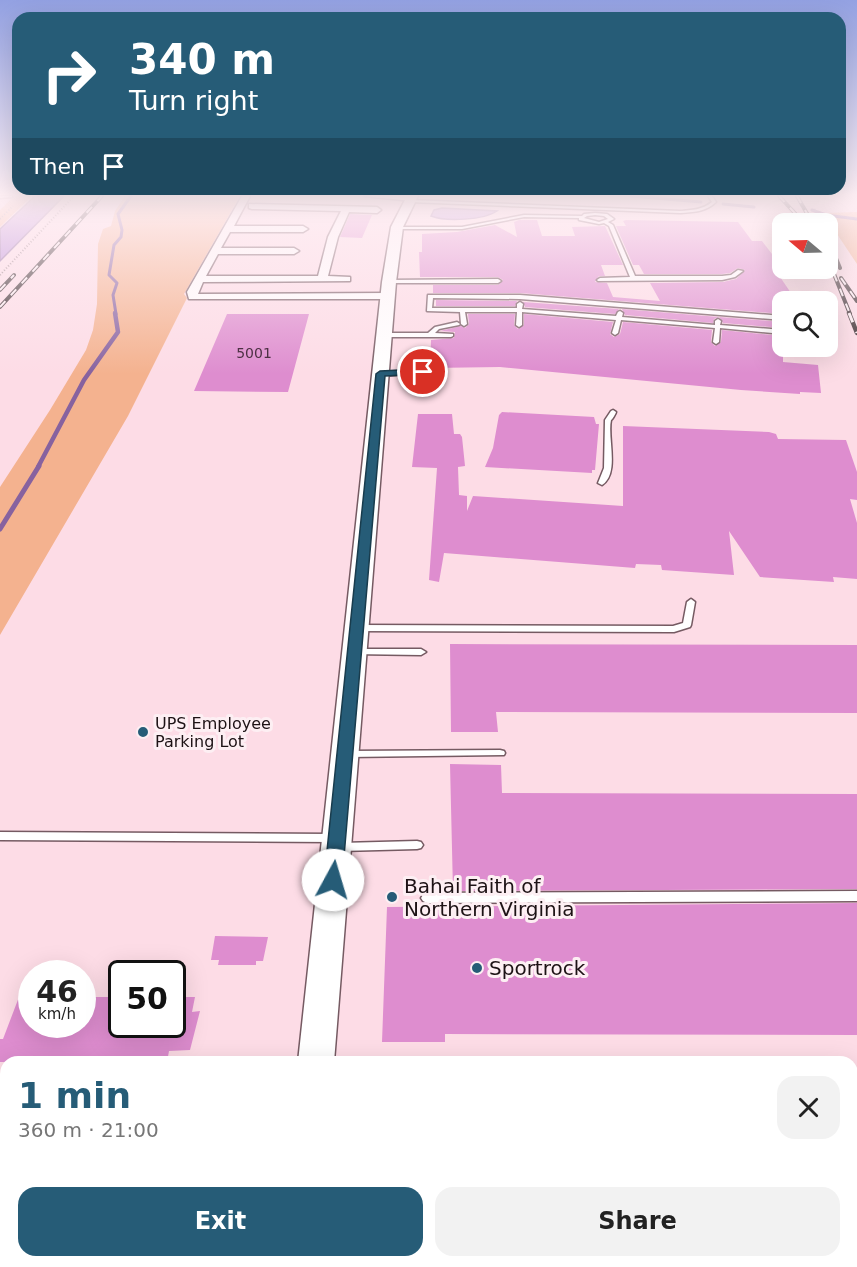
<!DOCTYPE html>
<meta charset="utf-8">
<style>
body{margin:0;font-family:"DejaVu Sans",sans-serif;background:#f2f2f2;color:#222;height:100vh;display:flex;flex-direction:column;font-size:22px;white-space:nowrap}
*{box-sizing:border-box;margin:0}
p{font-size:20px;color:#767676}
.icon{flex:none;width:33px;height:33px;fill:none;stroke:currentColor;stroke-width:2;stroke-linecap:round;stroke-linejoin:round}
.map{position:relative;flex:1;overflow:hidden}
.panel{position:absolute;left:0px;top:1056px;width:858px;height:212px;display:flex;flex-direction:column;background:#fff;border-radius:18px 18px 0 0;box-shadow:0 6px 24px #0002}
.panel>*{flex:none}
.top-card{position:absolute;left:12px;top:12px;width:834px;height:183px;border-radius:18px;box-shadow:0 6px 24px #0002;background:#265c77;color:#fff;overflow:hidden}
.needle{width:39px;rotate:289deg}
.controls{position:absolute;left:772px;top:213px;display:grid;gap:12px}
.controls a{display:grid;place-items:center;width:66px;height:66px;border-radius:12px;background:#fff;box-shadow:0 6px 24px #0002;font-size:30px}
.speed{position:absolute;left:18px;top:960px;display:flex;gap:12px;font-size:30px;font-weight:700;text-align:center}
.speed>*{display:grid;place-content:center;width:78px;height:78px;border-radius:50%;background:#fff;box-shadow:0 6px 24px #0002;line-height:1}
.speed small{font-size:15px;font-weight:400}
.speed .limit{border:3px solid #111;border-radius:9px;background:#fff;color:#111}
.pin{position:absolute;display:grid;place-items:center;width:51px;height:51px;color:#fff;margin:-26px;border:3px solid #fff;border-radius:50%;box-shadow:0 2px 6px #0007}
.me{position:absolute;width:66px;margin:-33px;rotate:6deg;stroke-linejoin:round;filter:drop-shadow(0 0 4px #0008)}
.turn{display:flex;align-items:center;gap:21px;height:126px;padding:0 18px;font-size:27px}
.turn .icon{width:78px;height:78px;stroke-width:2.5}
.turn b{display:block;font-size:42px;line-height:51px}
.then{display:flex;align-items:center;height:57px;padding:0 18px;background:#0003;gap:12px;font-size:22px}
.round{display:grid;place-items:center;flex:none;width:63px;height:63px;border-radius:18px;background:#f2f2f2}
.head{display:flex;align-items:center;justify-content:space-between;height:102px;padding:0 18px}
h1{font-size:36px;font-weight:700;line-height:45px;color:#265c77}
.cta{display:flex;gap:12px;margin-top:auto;padding:12px 18px}
.cta a{flex:1;height:69px;border-radius:18px;background:#265c77;color:#fff;font-size:24px;font-weight:700;line-height:69px;text-align:center}
.cta a+a{background:#f2f2f2;color:#222}
.map>svg:first-child{display:block}
.green{fill:#f4b28f}
.water{fill:#b485da;stroke:#87629f;stroke-width:1.5}
.lines{fill:none;stroke-linecap:round;stroke-linejoin:round}
.stream-far2{stroke:#87629f;stroke-width:3}
.stream-far1{stroke:#87629f;stroke-width:4.5}
.stream{stroke:#87629f;stroke-width:5}
.building{fill:#de8dcf}
.lane-casing{stroke:#755a62;stroke-width:3}
.street-casing{stroke:#755a62;stroke-width:3}
.secondary-casing{stroke:#755a62;stroke-width:3}
.path{stroke:#947e84;stroke-width:2;stroke-dasharray:1 2;stroke-linecap:butt}
.lane{fill:#fff;fill-rule:evenodd}
.street{fill:#fff;fill-rule:evenodd}
.secondary{fill:#fff;fill-rule:evenodd}
.rail-far1-casing{stroke:#35282b;stroke-width:4}
.rail-casing{stroke:#35282b;stroke-width:4.5}
.rail-far1{stroke:#fdeff3;stroke-width:2;stroke-dasharray:8;stroke-linecap:butt}
.rail{stroke:#fdeff3;stroke-width:3;stroke-dasharray:10;stroke-linecap:butt}
.route{fill:#265c77;stroke:#193c4d;stroke-width:1.5}
.poi-dot{fill:#265c77;stroke:#fdeff3;stroke-width:2}
.labels{text-anchor:middle;dominant-baseline:central;stroke-width:6;stroke-linejoin:round;paint-order:stroke}
.number-label{font-size:14px;fill:#4d3144}
.poi-label{font-size:16px;fill:#1d1215;stroke:#fdeff3;text-anchor:start}
.near-poi-label{font-size:20px;fill:#1d1215;stroke:#fdeff3;text-anchor:start}
</style>
<div class="map">
<svg width="857" height="1267" viewBox="0 0 857 1267">
<rect width="100%" height="100%" fill="#fddce6"/>
<path class="green" d="M14,196H32L0,227V210Z
M125,196H240L184,294L187,298L128,416L0,635V487L50,410L86,350L93,330L97,304L98,244L103,229L111,226L115,211Z
M857,212V264L823,213Z"/>
<path class="water" d="M35,196H64L0,261V229Z
M442,208L497,211C484,220 446,222 431,216L434,210Z"/>
<g class="lines">
<path class="stream-far2" d="M631,196L701,202
M723,204L754,207
M812,210L826,215L857,219
M116,314L113,295L117,283L109,275L114,245L121,237L122,230L118,214L131,196"/>
<path class="stream-far1" d="M38,467L84,380L118,332L115,313"/>
<path class="stream" d="M0,529L39,466"/>
</g>
<path class="building" d="M350,214L372,215L362,238L340,237Z
M519,220H537L542,236H575L572,227L605,226L623,265H601L605,276H599L595,282L607,283L613,297L660,301L650,283L723,282L736,279L745,270L738,268L730,273L722,274H644L639,265H633L616,226H626L623,221L626,220L738,222L752,241H762L785,271H776L793,296H783V314L520,293H433V285H498L503,280L498,277H420L419,252H422V234L457,232L495,225L517,237L514,222Z
M436,300L517,301L515,306H436Z
M523,302L619,309L615,314L525,307Z
M622,309L719,317L714,319L713,323L625,315Z
M227,314H309L288,392L194,391Z
M468,314H515L514,325L518,329L524,325V314L613,322L610,334L614,337L620,334L623,322L712,330L711,342L715,346L721,342L722,330L783,336V362L818,365L821,393L800,392V394L741,390L500,367L430,368L431,340L454,338L455,332L440,331L461,326L465,328L469,324Z
M719,317L783,322V328L723,323Z
M502,412L594,417L596,424H599L595,470H592V473L485,467L493,448L499,415Z
M418,414H452L454,434H460L462,437L465,466L458,467L459,495L467,496V511L473,496L623,506V426L769,432L776,434L778,439L846,440L857,472V500L850,499L857,523V579L833,577L834,582L760,577L729,531L734,575L662,570L661,565L636,564L635,568L444,553L439,582L429,580L437,468L412,467Z
M450,644L857,645V713L496,712L498,732H451Z
M450,764L501,765L502,793L857,794V889L453,891Z
M857,903V1035L445,1034V1042H382L387,907Z
M215,936L268,937L263,961H256V965H218L219,960H211Z
M19,997H32V1024H82V997H122V1024H172V997H195L192,1012L200,1011L190,1050L169,1051L167,1062H0V1039H3Z"/>
<g class="lines">
<g class="lane-casing">
<path id="lane" d="M0,196H12V197L0,198Z
M708,196H712L716,202C706,212 693,212 680,213L410,202L408,201L410,200L680,211C692,210 702,210 712,202Z
M595,213L607,214L614,219L608,222L613,225L635,276H722L731,275L738,270L743,271L735,277L722,280L598,281L597,280L600,278L630,277L609,226L604,223L599,224L579,220V218L524,217L462,229H397L395,228L397,227H462L524,215L582,216L584,214ZM595,215L604,216L608,219L599,222L584,218L587,216Z
M389,280L498,279L501,281L498,283H387V281Z
M428,295H520L783,316V320L520,299L433,298L432,308H517V304L520,302L523,304L522,309L616,316L618,312L620,311L623,313L622,317L715,325V321L718,319L721,321L720,325L783,330V334L720,328L719,342L716,344L713,342L715,328L621,320L618,333L615,335L612,333L616,320L522,312V325L519,327L516,325L517,312H465L467,324L464,326L461,324L460,312L427,311Z
M457,322L460,324L459,325L439,329L435,333L453,334V336L451,337H384L381,335L384,333H428L435,327Z
M816,346H822L821,351H817Z
M423,370L426,372L425,373L380,376L377,374L380,372Z
M613,410L616,412C616,413 612,420 611,420C607,438 620,473 602,485L598,483L604,468L605,420L611,411Z
M691,599L695,602L691,625L690,627L674,632L357,631L353,628L357,625L673,626L683,623L687,602Z
M354,649H421L426,652L421,655L351,654L349,652L351,650Z
M500,750L504,751L505,753L504,755L348,757L344,756L343,754L344,752L348,751Z
M0,832L332,834L336,835L338,838L336,841L332,842L0,840Z
M417,841L421,842L423,845L421,848L417,849L341,851L337,850L335,847L337,844L341,843Z
M857,891V901L427,903L423,901L421,898L423,895L427,893Z
M0,1218H6V1234H0Z"/>
</g>
<g class="street-casing">
<path id="street" d="M242,196H250L234,226H303L308,229L303,232H230L221,248H294L299,251L294,254H218L206,276H318L328,237L341,211L252,209L249,208V204L377,207L381,210L377,213L349,212L338,237L328,276L350,277V281L203,282L198,294L388,293L393,296L388,299H189L187,292Z
M364,196H415L416,198L412,201Z"/>
</g>
<g class="secondary-casing">
<path id="secondary" d="M407,196H418L403,227L396,282L334,1062H298L382,282L391,227Z
M277,1262H319V1267H277Z"/>
</g>
<path class="path" d="M0,219L13,206
M0,275L74,196"/>
<use href="#lane" class="lane"/>
<use href="#street" class="street"/>
<use href="#secondary" class="secondary"/>
<g class="rail-far1-casing">
<path id="rail-far1" d="M779,196L805,224
M797,196L813,224
M828,239L840,268
M828,259L850,314
M841,278L857,301
M0,290L14,275
M0,307L102,196"/>
</g>
<g class="rail-casing">
<path id="rail" d="M849,313L857,333"/>
</g>
<use href="#rail-far1" class="rail-far1"/>
<use href="#rail" class="rail"/>
</g>
<linearGradient id="sky" x2="0" y2="1"><stop stop-color="#93a1e2"/><stop offset="0.52" stop-color="#feeff4"/><stop offset="1" stop-color="#feeff4" stop-opacity="0"/></linearGradient>
<rect width="857" height="374" fill="url(#sky)"/>
<path class="route" d="M423,369L426,370V374L385,376L342,880L339,884L333,886L327,884L324,880L376,374L380,371Z"/>
<g class="poi-dot">
<circle cx="143" cy="732" r="6"/>
<circle cx="392" cy="897" r="6"/>
<circle cx="477" cy="968" r="6"/>
</g>
<g class="labels">
<g class="number-label">
<text x="254" y="353">5001</text>
</g>
<g class="poi-label">
<text x="155" y="723">UPS Employee<tspan x="155" dy="18">Parking Lot</tspan></text>
</g>
<g class="near-poi-label">
<text x="404" y="886">Bahai Faith of<tspan x="404" dy="23">Northern Virginia</tspan></text>
<text x="489" y="968">Sportrock</text>
</g>
</g>
</svg>
<div class="controls">
<a><svg class="needle" viewBox="-14 -14 28 28"><path d="M0-13l5 13h-10z" fill="#e53935"/><path d="M0 13l5-13h-10z" fill="#767676"/></svg></a>
<a><svg class="icon" aria-label="search" viewBox="0 0 24 24"><circle cx="10" cy="10" r="6"/><path d="M15 15l6 6"/></svg></a>
</div>
<div class="speed"><div>46<small>km/h</small></div><div class="limit">50</div></div>
<div class="pin" style="left:423px;top:372px;background:#d93025"><svg class="icon" aria-label="arrive" viewBox="0 0 24 24"><path d="M6 21V4h12l-3 4 3 4H6"/></svg></div>
<svg class="me" style="left:333px;top:880px" viewBox="-20 -20 40 40"><circle r="19" fill="#fff"/><path d="M0-13L10 11 0 6-10 11z" fill="#265c77"/></svg>
<div class="top-card">
<div class="turn"><svg class="icon" aria-label="right" viewBox="0 0 24 24"><path d="M7 20v-9h11M14 6l5 5-5 5"/></svg><div><b>340 m</b>Turn right</div></div>
<div class="then">Then<svg class="icon" aria-label="arrive" viewBox="0 0 24 24"><path d="M6 21V4h12l-3 4 3 4H6"/></svg></div>
</div>
<section class="panel">
<div class="head"><div><h1>1 min</h1><p>360 m · 21:00</p></div><a class="round"><svg class="icon" aria-label="close" viewBox="0 0 24 24"><path d="M6 6l12 12M18 6L6 18"/></svg></a></div>
<div class="cta"><a>Exit</a><a>Share</a></div>
</section>
</div>
